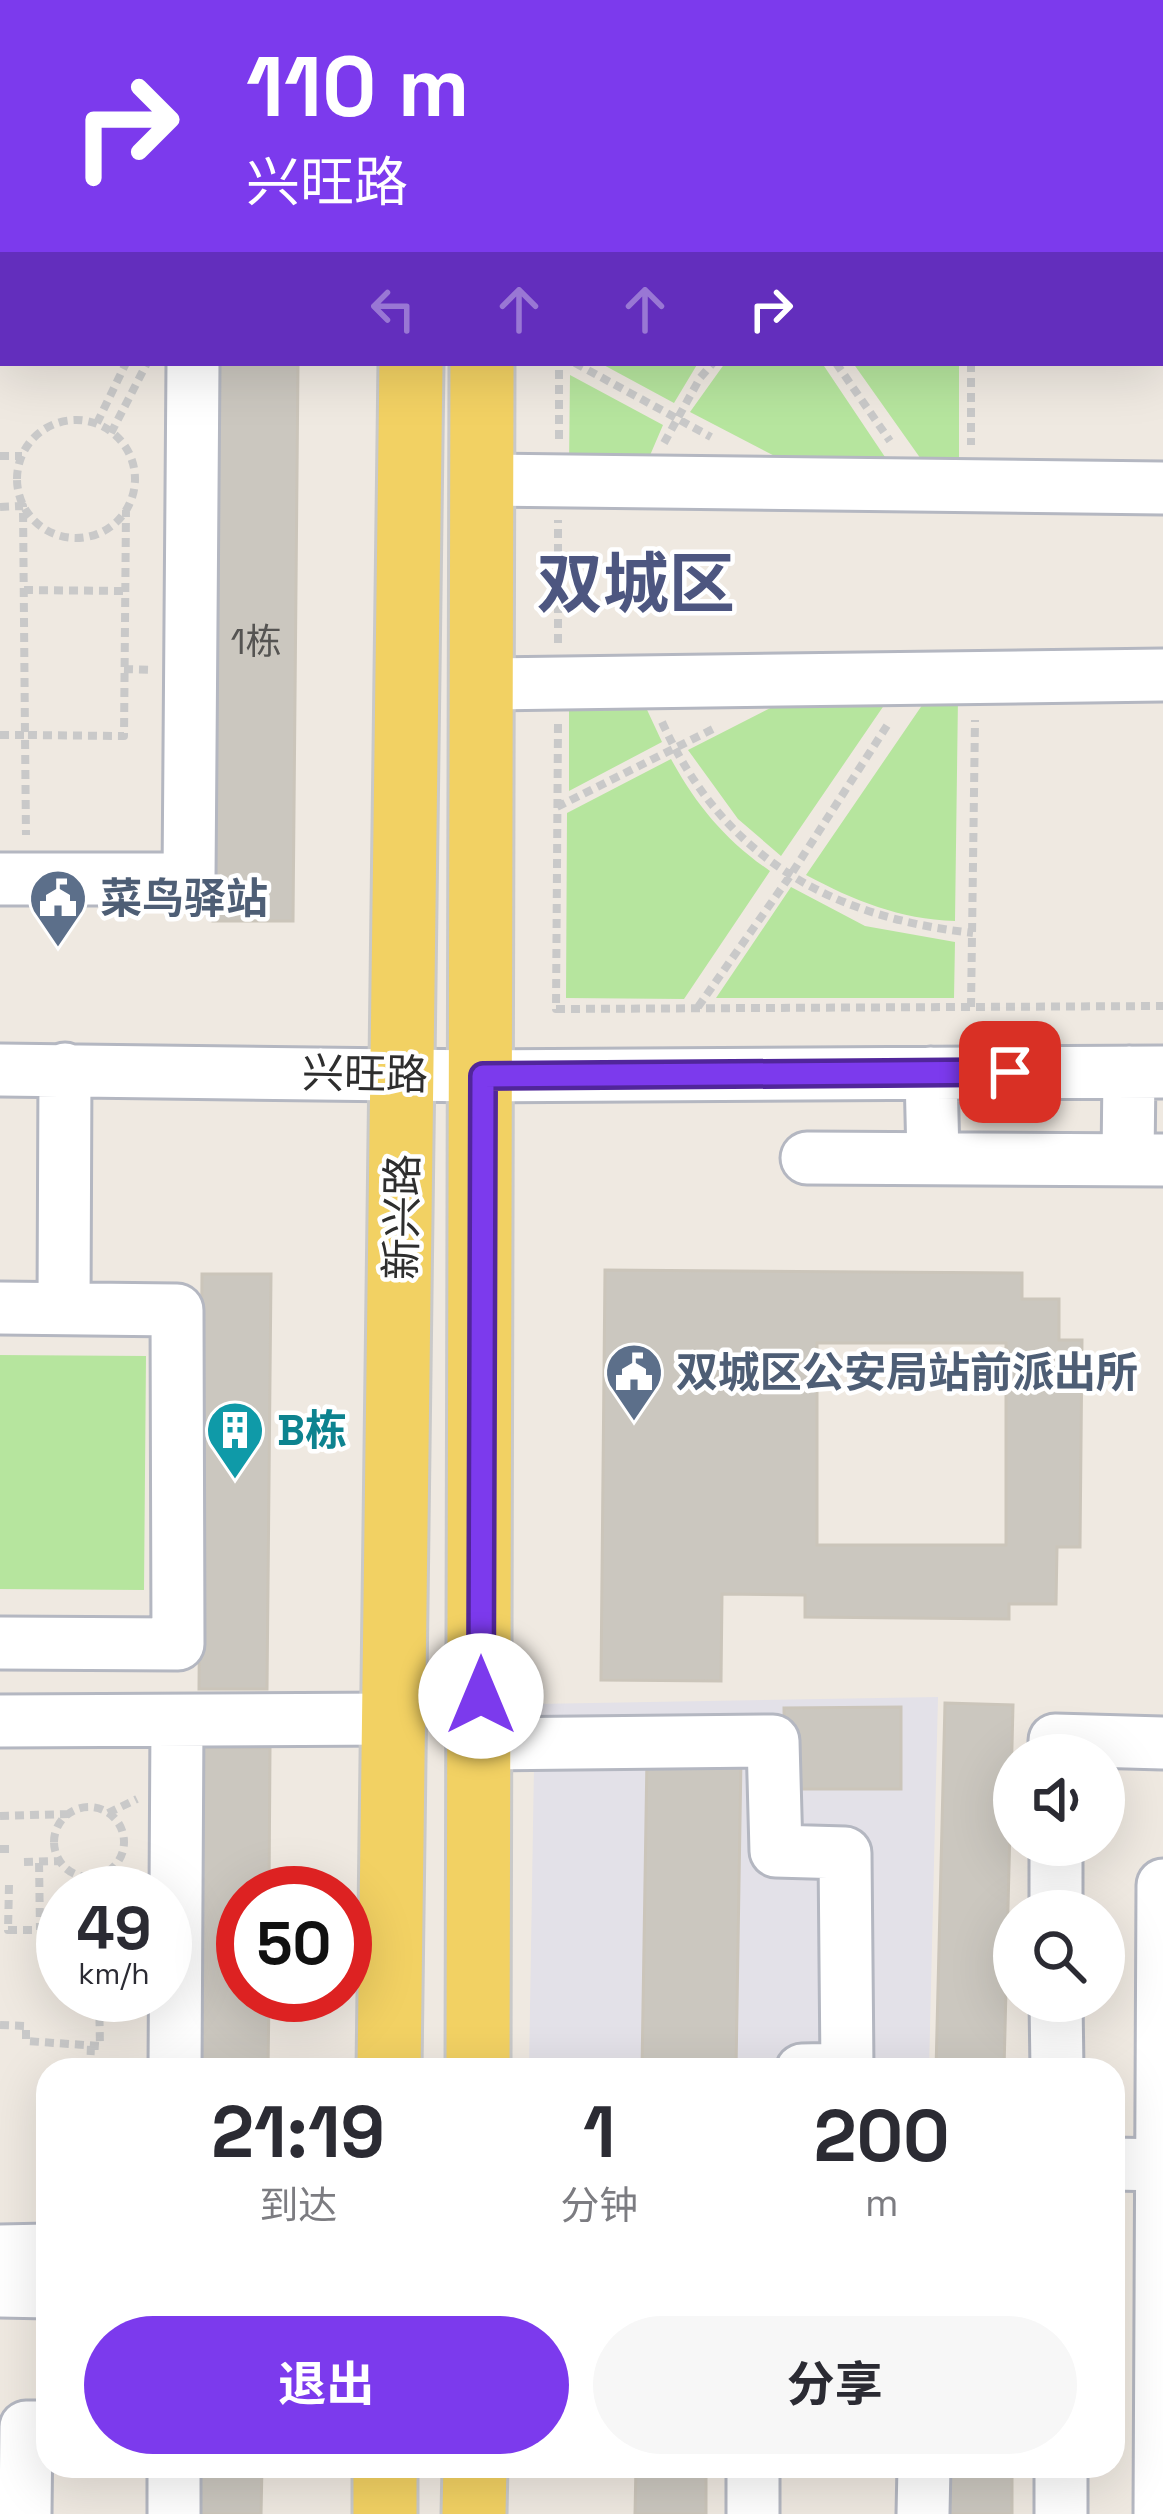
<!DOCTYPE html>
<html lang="zh">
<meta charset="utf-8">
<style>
body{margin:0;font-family:"Space Grotesk","Noto Sans SC",sans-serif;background:#f7f7f7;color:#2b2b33;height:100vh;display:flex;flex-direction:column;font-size:45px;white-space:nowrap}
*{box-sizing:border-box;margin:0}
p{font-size:39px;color:#7c7c81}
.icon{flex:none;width:66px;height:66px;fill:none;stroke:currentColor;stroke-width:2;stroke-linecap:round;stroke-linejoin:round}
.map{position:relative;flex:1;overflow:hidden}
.details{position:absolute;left:36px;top:2058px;width:1089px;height:420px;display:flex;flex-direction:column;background:#fff;border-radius:36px;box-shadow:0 12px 48px #0002}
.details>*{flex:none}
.hud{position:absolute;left:0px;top:0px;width:1164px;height:366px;box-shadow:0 12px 48px #0002;background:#7c3aed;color:#fff;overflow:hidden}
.buttons{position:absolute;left:993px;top:1734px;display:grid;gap:24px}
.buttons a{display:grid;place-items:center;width:132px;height:132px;border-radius:50%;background:#fff;box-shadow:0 12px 48px #0002;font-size:60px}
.speed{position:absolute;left:36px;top:1866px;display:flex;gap:24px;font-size:60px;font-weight:700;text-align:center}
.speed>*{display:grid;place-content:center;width:156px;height:156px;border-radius:50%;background:#fff;box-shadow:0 12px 48px #0002;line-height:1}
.speed small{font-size:30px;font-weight:400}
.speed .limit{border:18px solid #d22;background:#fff;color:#111}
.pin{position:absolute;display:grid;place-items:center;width:102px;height:102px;color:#fff;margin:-51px;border-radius:24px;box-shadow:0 6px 18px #0006}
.me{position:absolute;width:132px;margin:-66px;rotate:0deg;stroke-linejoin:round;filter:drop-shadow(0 0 9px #0008)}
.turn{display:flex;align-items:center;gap:42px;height:252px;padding:0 48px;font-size:54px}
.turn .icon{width:156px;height:156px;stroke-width:2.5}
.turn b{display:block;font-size:84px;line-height:102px}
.lanes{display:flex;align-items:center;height:114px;padding:0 48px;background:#0003;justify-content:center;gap:60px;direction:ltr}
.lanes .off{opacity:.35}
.eta{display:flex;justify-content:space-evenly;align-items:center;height:204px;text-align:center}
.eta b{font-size:72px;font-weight:700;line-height:84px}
.button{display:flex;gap:24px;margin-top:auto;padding:24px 48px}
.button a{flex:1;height:138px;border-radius:72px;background:#7c3aed;color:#fff;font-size:48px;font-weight:700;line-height:138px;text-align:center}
.button a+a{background:#f7f7f7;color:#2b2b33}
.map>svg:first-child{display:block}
.industrial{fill:#e3e1e8}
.green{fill:#b6e59e}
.building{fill:#cbc7bf;stroke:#cbc5ba;stroke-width:3;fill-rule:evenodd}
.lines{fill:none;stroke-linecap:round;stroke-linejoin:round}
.minor-casing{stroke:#b4b7c1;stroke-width:57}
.major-casing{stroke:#c9c9c9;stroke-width:69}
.path{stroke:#c9c9c9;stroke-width:8;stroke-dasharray:9 6;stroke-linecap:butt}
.minor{stroke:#fff;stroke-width:51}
.major{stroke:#f2d163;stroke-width:63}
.route-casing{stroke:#51269a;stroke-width:30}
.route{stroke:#7c3aed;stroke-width:21}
.labels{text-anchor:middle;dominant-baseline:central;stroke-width:9;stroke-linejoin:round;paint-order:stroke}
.number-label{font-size:36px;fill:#555452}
.service-label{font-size:42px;font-weight:bold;fill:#4e5e75;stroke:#fff;text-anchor:start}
.street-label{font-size:42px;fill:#2e2e2e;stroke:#fff}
.culture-label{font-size:42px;font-weight:bold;fill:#0d838f;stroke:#fff;text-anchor:start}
.town-label{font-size:66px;font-weight:bold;fill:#4d5680;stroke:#fff}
</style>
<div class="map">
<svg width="1163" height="2514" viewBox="0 0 1163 2514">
<rect width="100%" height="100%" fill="#efe9e1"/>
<path class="industrial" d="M938,1697L929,2070H529L535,1704Z"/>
<path class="green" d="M600,363H698L674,403Z
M725,363H822L891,466H794L690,412Z
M853,363H959V469H928Z
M570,375L663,425L645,467H569Z
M792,697L889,698L781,856L738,819L688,750Z
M958,697L955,921C899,919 855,901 806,875L927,698Z
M569,699H642L662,742L569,791Z
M671,759C696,805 726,841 770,871L684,999L566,998L567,813Z
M791,887L865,926L955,942L954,998H716Z
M0,1355L146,1356L144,1590L0,1589Z"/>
<path class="building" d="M220,363H298L293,921H213Z
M605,1270L1022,1273V1299H1059V1340H1082L1080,1547H1057L1056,1604H1009V1619L805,1617V1595L722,1594L721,1681L601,1680ZM817,1343H1006V1545H817Z
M202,1274H271L267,1689H199Z
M945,1703L1013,1705L1004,2070H936Z
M901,1707V1789H785L784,1708Z
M202,1747L270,1748L269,1893H243V1995H269L268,2070H199Z
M647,1756L741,1758L736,2070H642Z
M199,2466H262L261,2514H199Z
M636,2466H706V2514H635Z
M942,2466H1012V2514H942Z"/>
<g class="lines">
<g class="minor-casing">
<path id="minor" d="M74,3V0
M0,14H3
M1161,45H1163
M0,264H3
M483,480L1163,488
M484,684L1163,675
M0,879H189L193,363
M0,1070L483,1076L1163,1072
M931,1073L933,1158
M807,1158L1163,1160
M1128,1160L1129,1072
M0,1308L177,1310L178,1644L0,1643
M64,1308L65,1069
M0,1721L394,1719
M481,1744L773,1741L776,1851L845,1853L847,2069L802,2070
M1055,1755V1740L1163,1743
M1056,1845V1911
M1056,2001L1057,2070
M175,2070L177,1721
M1113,2164L1163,2165
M0,2251L48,2250
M0,2291L48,2292
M753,2466V2514
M1061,2466V2514
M25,2514L26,2427H48
M174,2514V2466
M923,2514L924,2466
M1160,2514L1163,1885"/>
</g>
<g class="major-casing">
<path id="major" d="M414,3V0
M480,3V0
M389,2070L411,363
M478,2070L482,363
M385,2514V2466
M474,2514L475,2466"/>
</g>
<path class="path" d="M1161,126H1163
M575,363L711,437
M836,363L890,441
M971,363V445
M17 479a59 59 0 1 1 118 0a59 59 0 1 1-118 0Z
M97,423L126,363
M111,433L147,363
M559,439V363
M664,443L700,378L713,363
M0,456H22
M0,507L23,506L25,735L124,736L126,510
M24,590L125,591
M558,643V520
M124,669L153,670
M662,722C723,857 829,917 973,933
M558,724L556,1009L1163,1006
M0,735H25L26,835
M557,807L717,727
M698,1007L790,876L890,721
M971,1007L975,720
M54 1842a35 35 0 1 1 70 0a35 35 0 1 1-70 0Z
M108,1813L137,1799
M0,1816L68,1814
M0,1849H10
M24,1862L60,1861
M100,1875V1893
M9,1885L8,1930H40L39,1861
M0,2025L26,2026V2041L100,2046L99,1995
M90,2070L91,2045"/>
<use href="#minor" class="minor"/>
<use href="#major" class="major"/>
</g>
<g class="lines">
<g class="route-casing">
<path id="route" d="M481,1696L483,1076L1010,1072"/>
</g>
<use href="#route" class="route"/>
</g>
<defs>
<g id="civic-pin" transform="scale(3)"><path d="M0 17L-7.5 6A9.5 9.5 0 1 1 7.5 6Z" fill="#5c6f8a" stroke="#fff"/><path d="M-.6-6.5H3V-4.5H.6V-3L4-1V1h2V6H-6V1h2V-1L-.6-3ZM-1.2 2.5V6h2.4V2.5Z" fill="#fff"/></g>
<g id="building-pin" transform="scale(3)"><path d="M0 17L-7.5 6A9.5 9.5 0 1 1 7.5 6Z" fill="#0f9aa8" stroke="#fff"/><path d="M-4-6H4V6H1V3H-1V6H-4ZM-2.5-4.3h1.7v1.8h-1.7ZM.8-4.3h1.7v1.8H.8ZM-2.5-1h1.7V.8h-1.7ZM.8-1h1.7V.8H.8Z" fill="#fff"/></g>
</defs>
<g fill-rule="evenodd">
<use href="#civic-pin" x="58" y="898"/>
<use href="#civic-pin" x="634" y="1372"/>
<use href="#building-pin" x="235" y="1430"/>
</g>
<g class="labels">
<g class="number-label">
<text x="256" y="642">1栋</text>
</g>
<g class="service-label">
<text x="100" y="898">菜鸟驿站</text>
<text x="676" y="1372">双城区公安局站前派出所</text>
</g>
<g class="street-label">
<text transform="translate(365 1074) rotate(1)">兴旺路</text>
<text transform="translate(402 1217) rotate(-89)">新兴路</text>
</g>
<g class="culture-label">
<text x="277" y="1430">B栋</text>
</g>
<g class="town-label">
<text x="636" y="584">双城区</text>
</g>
</g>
</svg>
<div class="buttons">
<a><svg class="icon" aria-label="sound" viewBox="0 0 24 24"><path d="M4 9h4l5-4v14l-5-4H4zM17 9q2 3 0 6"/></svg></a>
<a><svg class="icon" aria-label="search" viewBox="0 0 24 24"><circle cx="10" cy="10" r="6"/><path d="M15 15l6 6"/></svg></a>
</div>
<div class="speed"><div>49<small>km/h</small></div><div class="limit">50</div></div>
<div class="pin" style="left:1010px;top:1072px;background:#d93025"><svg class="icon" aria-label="arrive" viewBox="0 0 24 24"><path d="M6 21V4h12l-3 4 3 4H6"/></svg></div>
<svg class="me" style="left:481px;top:1696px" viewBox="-20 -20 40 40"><circle r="19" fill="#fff"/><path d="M0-13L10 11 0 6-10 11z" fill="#7c3aed"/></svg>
<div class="hud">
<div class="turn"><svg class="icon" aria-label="right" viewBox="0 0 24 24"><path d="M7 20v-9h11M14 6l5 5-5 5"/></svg><div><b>110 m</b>兴旺路</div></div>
<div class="lanes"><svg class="icon off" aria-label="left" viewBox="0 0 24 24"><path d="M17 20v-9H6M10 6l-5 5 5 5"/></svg><svg class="icon off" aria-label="ahead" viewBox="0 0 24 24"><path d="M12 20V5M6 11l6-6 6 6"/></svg><svg class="icon off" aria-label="ahead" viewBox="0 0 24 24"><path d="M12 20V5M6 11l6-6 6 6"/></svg><svg class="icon" aria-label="right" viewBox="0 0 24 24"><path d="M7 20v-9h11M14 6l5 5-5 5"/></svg></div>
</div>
<section class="details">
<div class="eta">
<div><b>21:19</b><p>到达</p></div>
<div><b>1</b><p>分钟</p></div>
<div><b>200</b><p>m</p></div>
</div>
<div class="button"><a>退出</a><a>分享</a></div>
</section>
</div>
